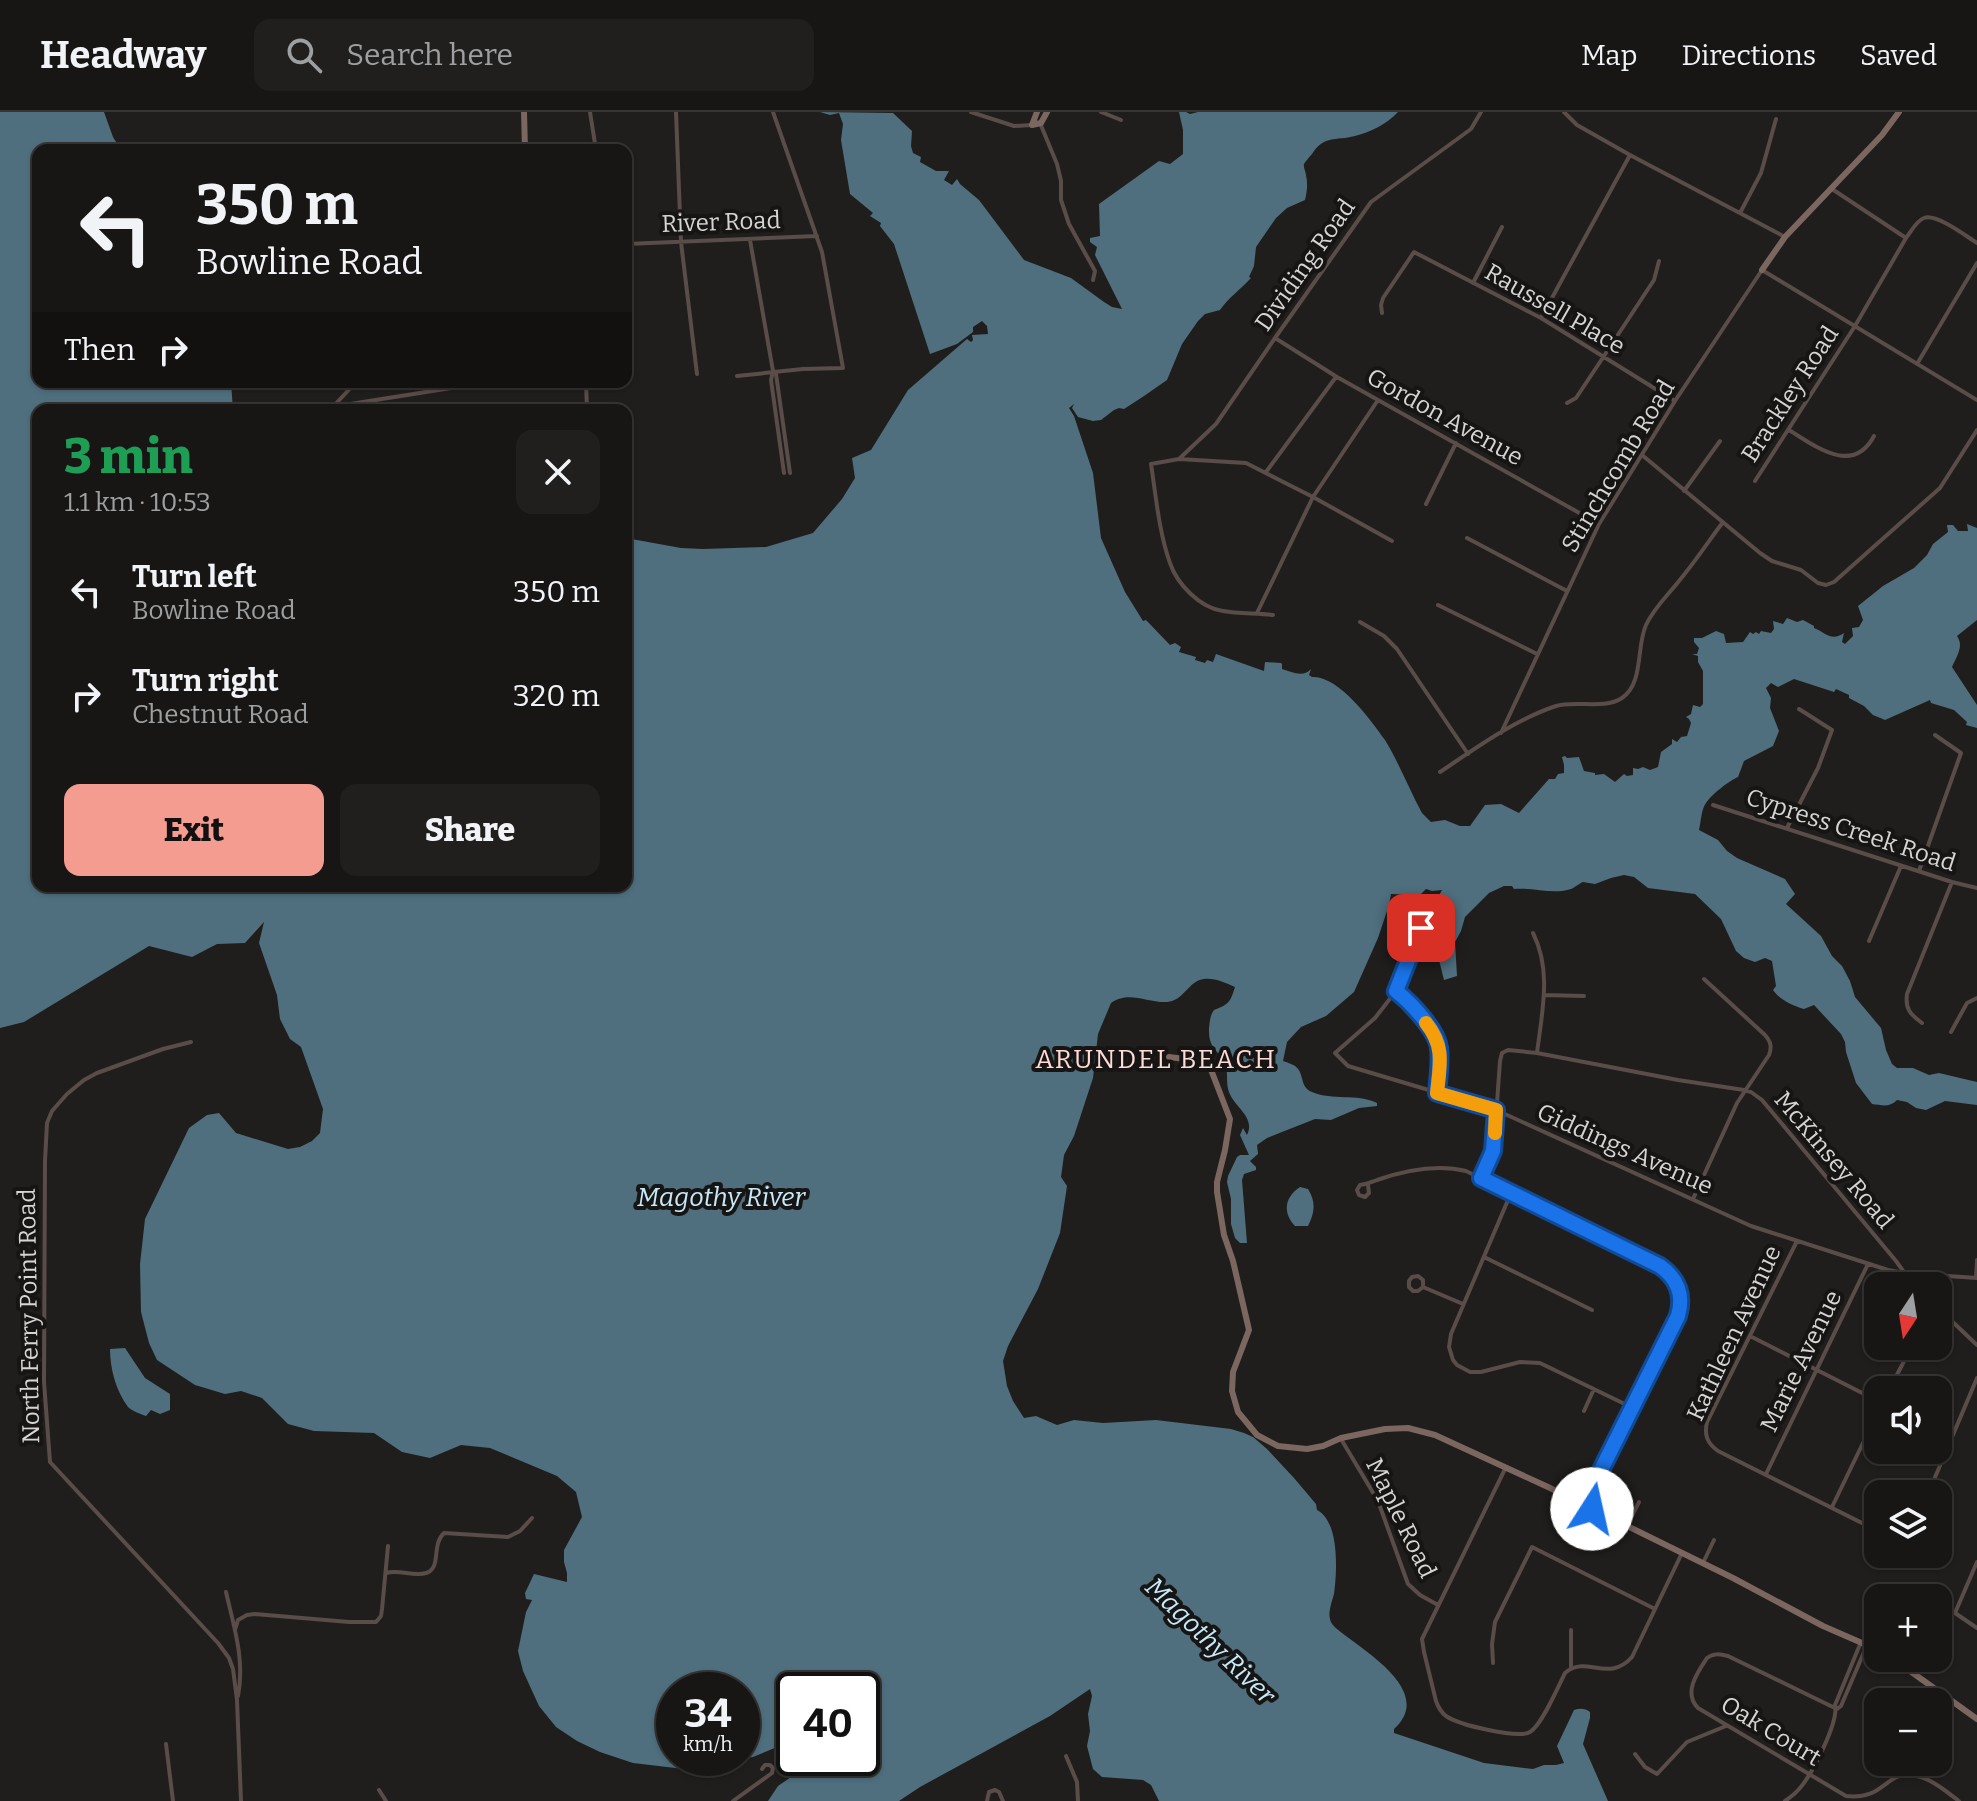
<!DOCTYPE html>
<meta charset="utf-8">
<style>
body{margin:0;font-family:Bitter,serif;background:#201f1e;color:#f1f3f6;height:100vh;display:flex;flex-direction:column;font-size:30px;white-space:nowrap}
*{box-sizing:border-box;margin:0}
p{font-size:26px;color:#9e9fa0}
.icon{flex:none;width:44px;height:44px;fill:none;stroke:currentColor;stroke-width:2;stroke-linecap:round;stroke-linejoin:round}
.map{position:relative;flex:1;overflow:hidden}
.side{position:absolute;left:32px;top:292px;width:600px;height:488px;display:flex;flex-direction:column;background:#171615;border-radius:16px;box-shadow:0 2px 6px #0004,0 0 0 2px #363534}
.side>*{flex:none}
.banner{position:absolute;left:32px;top:32px;width:600px;height:244px;border-radius:16px;box-shadow:0 2px 6px #0004,0 0 0 2px #363534;background:#171615;color:#f1f3f6;overflow:hidden}
.needle{width:52px;rotate:192deg}
.fabs{position:absolute;left:1864px;top:1160px;display:grid;gap:16px}
.fabs a{display:grid;place-items:center;width:88px;height:88px;border-radius:16px;background:#171615;box-shadow:0 2px 6px #0004,0 0 0 2px #363534;font-size:40px}
.speed{position:absolute;left:656px;top:1560px;display:flex;gap:16px;font-size:40px;font-weight:700;text-align:center}
.speed>*{display:grid;place-content:center;width:104px;height:104px;border-radius:50%;background:#171615;box-shadow:0 2px 6px #0004,0 0 0 2px #363534;line-height:1}
.speed small{font-size:20px;font-weight:400}
.speed .limit{border:4px solid #111;border-radius:12px;background:#fff;color:#111}
.pin{position:absolute;display:grid;place-items:center;width:68px;height:68px;color:#fff;margin:-34px;border-radius:16px;box-shadow:0 4px 12px #0006}
.me{position:absolute;width:88px;margin:-44px;rotate:10deg;stroke-linejoin:round;filter:drop-shadow(0 0 6px #0008)}
.turn{display:flex;align-items:center;gap:28px;height:168px;padding:0 32px;font-size:36px}
.turn .icon{width:104px;height:104px;stroke-width:2.5}
.turn b{display:block;font-size:56px;line-height:68px}
.then{display:flex;align-items:center;height:76px;padding:0 32px;background:#0003;gap:16px;font-size:30px}
.round{display:grid;place-items:center;flex:none;width:84px;height:84px;border-radius:16px;background:#201f1e}
.head{display:flex;align-items:center;justify-content:space-between;height:136px;padding:0 32px}
h1{font-size:48px;font-weight:800;line-height:60px;color:#1e9e55}
.button{display:flex;gap:16px;margin-top:auto;padding:16px 32px}
.button a{flex:1;height:92px;border-radius:16px;background:#f59c91;color:#111;font-size:32px;font-weight:800;line-height:92px;text-align:center}
.button a+a{background:#201f1e;color:#f1f3f6}
ul{padding:0;list-style:none}
li{display:flex;align-items:center;gap:24px;height:104px;padding:0 32px}
li div{flex:1}
li b{display:block;font-size:30px}
li em{font-style:normal}
header{display:flex;align-items:center;gap:48px;box-sizing:border-box;height:112px;padding:0 40px;background:#171615;border-bottom:2px solid #363534}
header strong{font-size:38px}
nav{display:flex;gap:44px;margin-inline-start:auto;font-size:28px}
.search{width:560px;height:72px;background:#201f1e;display:flex;align-items:center;gap:20px;box-sizing:border-box;padding:0 28px;border-radius:16px;color:#9e9fa0;font-size:30px}
.map>svg:first-child{display:block}
.water{fill:#4f6f7e;fill-rule:evenodd}
.lines{fill:none;stroke-linecap:round;stroke-linejoin:round}
.street{stroke:#5a4c49;stroke-width:4}
.secondary{stroke:#7c6660;stroke-width:6}
.route-casing{stroke:#114b97;stroke-width:20}
.route{stroke:#1a73e8;stroke-width:14}
.slow{stroke:#f59e0b;stroke-width:14}
.labels{text-anchor:middle;dominant-baseline:central;stroke-width:8;stroke-linejoin:round;paint-order:stroke}
.street-label{font-size:24px;fill:#d5d5d3;stroke:#161513}
.neighbourhood-label{font-size:26px;letter-spacing:2px;fill:#fedbd6;stroke:#161513}
.water-label{font-size:26px;font-style:italic;fill:#c6eafb;stroke:#161513}
</style>
<header>
<strong>Headway</strong>
<div class="search"><svg class="icon" aria-label="search" viewBox="0 0 24 24"><circle cx="10" cy="10" r="6"/><path d="M15 15l6 6"/></svg>Search here</div>
<nav><a>Map</a><a>Directions</a><a>Saved</a></nav>
</header>
<div class="map">
<svg width="1977" height="1689" viewBox="0 0 1977 1689">
<rect width="100%" height="100%" fill="#1f1e1c"/>
<path class="water" d="M0,0H104L113,25L121,38H38V270H231L233,298H38V774H626V426L681,436L703,437L766,435L813,421L842,387L855,366L852,346L871,338L908,278L967,227L971,230L973,228L972,223L988,222L987,214L982,209L973,215V220L957,232L930,242L894,132L880,114L881,111L870,104L873,101L850,82L841,28L843,12L839,1L830,3L820,0L893,1L912,19L911,34L913,41L921,45L920,50L936,59H949L944,68L952,73L957,67L960,72L979,88L1024,148L1071,166L1104,190L1112,195L1122,197L1095,143L1097,135L1090,130V126L1100,124L1099,92L1159,49L1170,52L1183,42V18L1179,0H1186L1190,2L1198,0H1398C1387,12 1371,20 1355,24C1335,29 1324,23 1312,42C1311,43 1305,50 1304,52C1303,55 1306,60 1306,63C1308,72 1307,80 1305,88L1287,96L1276,106L1256,135L1254,154L1249,165L1251,166C1241,177 1228,186 1220,198L1205,202L1198,209L1182,232L1167,268L1144,284L1124,297L1119,296L1114,298L1101,308L1093,309L1078,305L1072,296L1074,292L1069,296L1074,304L1093,361L1101,426L1125,480L1143,509L1146,508L1170,533L1175,531L1181,535L1179,540L1196,545L1195,548L1205,551L1207,548L1213,550L1216,542L1264,559L1265,550L1281,551L1282,552V557C1292,560 1303,566 1311,557L1309,563L1312,565C1338,563 1371,608 1385,628C1399,651 1409,677 1422,701L1431,710L1445,708L1460,714H1470L1485,693L1501,692L1519,701L1549,667H1555L1558,662L1564,661V653L1562,645L1565,644L1567,646L1579,645L1584,659L1595,661V663L1604,662L1615,670L1624,662L1627,664L1633,663V656L1638,657L1643,655L1650,658L1658,655L1661,640L1672,632V627L1677,630L1681,625L1687,624L1691,611L1689,607L1686,605L1691,602L1693,593L1700,595L1703,592V559L1698,550V544L1692,542H1697L1699,536L1694,530V526H1702L1716,519L1724,522L1726,531L1743,530L1750,520L1753,522L1756,520L1759,522L1761,519L1771,521L1774,517L1773,509L1783,512L1787,506L1797,510L1803,508L1814,514V516C1825,520 1831,530 1844,521L1842,530L1845,532L1853,524L1852,516L1859,515L1863,508L1858,494L1883,474L1914,456L1927,443L1933,432L1948,420L1947,413H1953L1958,419H1968L1967,412L1977,416V508L1957,524C1964,534 1957,544 1952,555L1977,593V616L1966,613L1967,610L1954,598L1931,591L1930,588L1885,608L1873,603L1864,594L1849,586V583L1836,577L1834,580L1794,567L1778,575L1771,571L1766,576L1771,586L1770,596L1779,619L1773,634L1744,649L1738,665C1729,669 1712,682 1706,691C1701,698 1701,710 1699,718L1718,728L1727,739L1737,746L1785,767L1795,782L1786,792L1821,824L1832,844L1842,854L1850,869L1855,885L1881,916L1886,938L1892,952L1897,956H1913L1929,963L1939,961L1977,970V993L1945,989L1926,998L1916,996L1907,990L1897,988C1889,996 1882,993 1872,992L1856,971L1846,940L1845,930L1841,922L1814,893L1804,897C1792,893 1780,888 1773,878L1776,874L1772,849L1765,846L1755,850L1744,846L1736,839L1721,807L1695,782L1648,776L1634,765L1624,763L1611,766L1595,772L1583,770C1582,770 1572,777 1571,777C1553,783 1533,775 1514,777L1512,774H1504L1489,781L1465,805L1461,819L1455,830L1457,864L1444,868L1438,844L1437,820L1424,815L1425,813H1428L1434,792L1442,778L1432,779L1426,777L1420,783L1391,782L1389,793L1378,826L1354,880L1326,904L1301,915L1287,930L1283,949C1284,949 1294,953 1295,954C1305,961 1299,975 1312,980C1333,989 1356,981 1377,991V994L1359,996L1331,1008L1315,1007L1267,1026L1257,1033L1258,1042L1250,1049L1256,1055V1058L1244,1062L1242,1068L1247,1131H1240L1235,1126L1231,1112V1087L1227,1070L1228,1064L1237,1045L1240,1043H1249L1240,1023L1243,1016L1247,1023C1256,1005 1234,995 1229,980C1226,972 1228,963 1226,955C1220,937 1208,939 1209,916C1210,908 1210,904 1214,898C1229,892 1230,891 1235,875C1225,871 1216,866 1204,867C1189,868 1184,889 1167,890C1147,891 1129,878 1111,891L1098,922L1093,966L1074,1024L1064,1043L1061,1065L1067,1074L1060,1121L1038,1177L1008,1234L1003,1249L1007,1274L1013,1289L1024,1306L1036,1304L1057,1313L1074,1308L1103,1311L1156,1308L1231,1317L1244,1321L1253,1325L1267,1337L1294,1366L1316,1392L1317,1398C1340,1410 1337,1460 1334,1482C1332,1489 1328,1500 1330,1507C1331,1512 1334,1514 1337,1517C1362,1538 1436,1579 1394,1617V1621L1484,1651L1533,1657L1544,1653H1556L1564,1651L1557,1634L1574,1598C1580,1596 1585,1596 1590,1600V1606L1583,1632L1608,1689H1159L1151,1673L1143,1668L1102,1665L1093,1657L1087,1634L1090,1619L1088,1602L1092,1584L1090,1577L1050,1604L920,1675L899,1689H768L778,1674L813,1650L816,1646H862V1578H794V1628L753,1645L684,1657L633,1651L600,1640L577,1629L556,1615L539,1594L523,1559L518,1539L526,1500L532,1488L526,1487L525,1481L534,1462L567,1470V1461L564,1450V1438L582,1405L576,1380L557,1364L490,1336L461,1333L430,1346L402,1340L374,1321L314,1319L288,1312L262,1286L241,1279L225,1282L195,1273L157,1248L149,1231L141,1200L140,1152L145,1107L189,1016L207,1003L219,1001L236,1021L288,1037L300,1035L312,1029L320,1021L323,997L301,935L290,927L280,907L277,883L259,831L264,810L245,831L217,832L192,845L149,834L24,910L0,916ZM674,1578H742V1646H674Z
M1300,1075L1308,1077C1316,1090 1315,1100 1308,1114H1295C1282,1100 1285,1085 1300,1075Z
M125,1236L145,1266L170,1282V1298L160,1302L151,1298L146,1304C140,1302 132,1299 128,1295C116,1279 110,1257 110,1237Z"/>
<g class="lines">
<path class="street" d="M590,0L596,38
M676,0L681,130L697,262
M971,0L1014,14L1032,13
M1101,0L1121,8
M1564,0L1577,13L1630,43L1785,125
M1040,11L1057,52L1061,69V88L1069,112L1095,159L1093,168
M498,38L525,37
M1832,77L1906,126C1911,120 1916,109 1924,106C1936,101 1966,124 1977,131
M1740,101L1761,61L1776,7
M750,128L773,259L776,262L790,361
M626,132L817,124
M1473,171L1502,115
M1382,201L1381,193L1383,186L1414,140L1541,206L1675,289
M1541,206L1630,43
M1275,226L1337,265L1599,412
M1917,252L1977,151
M773,259L771,268L784,361
M737,264L803,257L843,256L822,140L773,0
M343,270L346,273
M586,270L587,298
M1567,291L1576,286L1604,244L1654,168L1659,149
M344,293L489,270
M330,298L356,270
M1789,318C1815,334 1853,364 1874,324
M1642,343L1760,441L1772,449L1801,458L1818,471L1826,473L1834,470L1940,376L1977,318
M1179,347L1216,312L1275,226L1371,90L1471,17L1481,0
M1266,360L1336,265
M1755,369L1855,214L1906,126
M1684,379L1720,329
M1426,392L1456,331
M1467,426L1567,479
M1438,493L1537,542
M1257,501L1313,385L1378,288
M1273,503C1257,501 1239,502 1223,499C1200,496 1177,472 1170,451C1159,420 1156,385 1151,352L1179,347L1246,351L1313,385L1392,429
M1360,510L1384,524L1397,537L1468,642
M1501,621L1599,412L1675,289L1762,158L1977,288
M1440,660C1476,636 1514,608 1556,594C1576,588 1604,598 1622,586C1644,571 1636,535 1646,513C1654,496 1668,483 1679,469C1695,450 1708,430 1723,410
M1713,693L1952,770L1977,776
M1787,716L1818,656L1832,618L1799,597
M1919,759L1961,641L1935,623
M1421,816L1396,879L1375,906L1335,941L1348,954L1496,998L1751,1114L1888,1158L1904,1161L1977,1166
M1533,821C1552,859 1542,900 1537,941
M1869,829L1901,754
M1396,880C1410,890 1437,918 1440,936C1442,950 1438,967 1437,981
M1544,883L1584,884
M1922,911C1910,902 1905,897 1907,882L1952,770
M1951,920L1967,891L1977,886
M191,930L163,937L97,961L84,968L67,982L52,999L47,1011L45,1049L44,1270L50,1350L218,1531L229,1546L233,1557L237,1588L241,1689
M1481,1066L1492,1044L1494,1033L1500,949L1502,941L1508,938L1537,941L1678,968L1744,978L1751,980L1762,988L1896,1149L1914,1174
M1368,1073L1369,1081L1365,1085L1359,1083L1357,1078L1360,1073C1368,1072 1369,1071 1377,1068C1406,1058 1437,1052 1466,1059L1660,1154C1678,1167 1684,1183 1678,1204L1584,1391
M1511,1081L1451,1222L1449,1235L1453,1248L1457,1253L1470,1260H1481L1520,1250L1540,1251L1633,1296
M1693,1087L1737,991L1769,943C1772,935 1771,930 1765,923L1704,867
M1797,1129L1707,1310C1704,1323 1707,1331 1718,1339L1878,1419
M1484,1145L1592,1198
M1976,1166L1977,1148
M1423,1175L1418,1179H1413L1409,1175V1169L1412,1165L1418,1164L1423,1168V1175L1463,1192
M1938,1196L1977,1233
M1750,1224L1878,1289
M1889,1278L1912,1234
M1584,1299L1594,1277
M1938,1318L1952,1325
M1341,1327L1378,1389L1408,1472L1420,1483L1438,1493
M1506,1355L1422,1527L1424,1540L1436,1589C1438,1595 1441,1600 1446,1604C1459,1613 1518,1627 1530,1620C1542,1613 1558,1575 1565,1561C1586,1542 1608,1572 1632,1545L1682,1441
M1766,1362L1868,1152
M1928,1382L1977,1266
M1832,1395L1878,1300
M1627,1414L1639,1390
M1703,1451L1714,1428
M386,1461C399,1457 414,1465 426,1461C442,1456 431,1433 444,1421L508,1425L520,1419L532,1406
M226,1480C234,1515 245,1548 238,1584
M1938,1493L1955,1501L1977,1516
M1955,1501L1977,1450
M235,1518L238,1508L247,1503L255,1502L349,1510H376L381,1504L382,1497L388,1434
M1571,1518V1556
M1493,1551L1492,1532L1495,1510L1532,1435L1655,1497
M1837,1597L1728,1544C1720,1542 1713,1541 1707,1546C1697,1561 1683,1581 1698,1596L1846,1684C1888,1689 1884,1654 1921,1665C1935,1669 1948,1681 1959,1689
M1837,1597L1841,1594L1867,1533
M166,1632L173,1689
M1635,1642L1645,1655L1657,1662L1687,1630L1726,1614
M1066,1644L1077,1670L1078,1689
M1902,1650L1905,1664
M379,1678L386,1689
M733,1689L772,1661L773,1656L770,1653H765L762,1657
M987,1689L989,1680L995,1678L999,1680L1003,1689
M1785,1689C1791,1685 1796,1681 1800,1676C1812,1662 1839,1610 1835,1593L1861,1530"/>
<path class="secondary" d="M524,0L525,38
M1032,13L1041,11L1047,0
M1032,13L1037,0
M1762,158L1785,125L1882,23L1899,0
M1169,945L1208,950L1230,1007L1225,1038L1217,1070V1080L1224,1123L1233,1149L1249,1218L1233,1260L1232,1279L1238,1300L1257,1323L1278,1334L1307,1337L1323,1334L1341,1326L1385,1317L1408,1316L1435,1323L1548,1375L1733,1466L1823,1514L1878,1538
M1892,1546L1977,1607"/>
</g>
<g class="lines">
<g class="route-casing">
<path id="route" d="M1421,816L1396,879C1410,890 1437,918 1439,936C1441,950 1438,967 1437,981L1496,998L1493,1039L1481,1066L1660,1154C1678,1167 1684,1183 1678,1204L1584,1392L1592,1397"/>
</g>
<use href="#route" class="route"/>
<path class="slow" d="M1426,911C1445,935 1440,952 1437,981L1496,998L1495,1021"/>
</g>
<g class="labels">
<g class="street-label">
<text transform="translate(721 110) rotate(-2)">River Road</text>
<text transform="translate(1305 153) rotate(-55)">Dividing Road</text>
<text transform="translate(1555 197) rotate(30)">Raussell Place</text>
<text transform="translate(1790 282) rotate(-57)">Brackley Road</text>
<text transform="translate(1445 305) rotate(29)">Gordon Avenue</text>
<text transform="translate(1618 354) rotate(-59)">Stinchcomb Road</text>
<text transform="translate(1851 718) rotate(18)">Cypress Creek Road</text>
<text transform="translate(1625 1037) rotate(24)">Giddings Avenue</text>
<text transform="translate(1834 1048) rotate(50)">McKinsey Road</text>
<text transform="translate(29 1204) rotate(-91)">North Ferry Point Road</text>
<text transform="translate(1734 1221) rotate(-65)">Kathleen Avenue</text>
<text transform="translate(1801 1249) rotate(-64)">Marie Avenue</text>
<text transform="translate(1401 1406) rotate(64)">Maple Road</text>
<text transform="translate(1771 1619) rotate(31)">Oak Court</text>
</g>
<g class="neighbourhood-label">
<text x="1156" y="947">ARUNDEL BEACH</text>
</g>
<g class="water-label">
<text x="721" y="1085">Magothy River</text>
<text transform="translate(1210 1529) rotate(44)">Magothy River</text>
</g>
</g>
</svg>
<div class="fabs">
<a><svg class="needle" viewBox="-14 -14 28 28"><path d="M0-13l5 13h-10z" fill="#e53935"/><path d="M0 13l5-13h-10z" fill="#9e9fa0"/></svg></a>
<a><svg class="icon" aria-label="sound" viewBox="0 0 24 24"><path d="M4 9h4l5-4v14l-5-4H4zM17 9q2 3 0 6"/></svg></a>
<a><svg class="icon" aria-label="layers" viewBox="0 0 24 24"><path d="M12 4l9 5-9 5-9-5zM3 14l9 5 9-5"/></svg></a>
<a>+</a>
<a>−</a>
</div>
<div class="speed"><div>34<small>km/h</small></div><div class="limit">40</div></div>
<div class="pin" style="left:1421px;top:816px;background:#d93025"><svg class="icon" aria-label="arrive" viewBox="0 0 24 24"><path d="M6 21V4h12l-3 4 3 4H6"/></svg></div>
<svg class="me" style="left:1592px;top:1397px" viewBox="-20 -20 40 40"><circle r="19" fill="#fff"/><path d="M0-13L10 11 0 6-10 11z" fill="#1a73e8"/></svg>
<div class="banner">
<div class="turn"><svg class="icon" aria-label="left" viewBox="0 0 24 24"><path d="M17 20v-9H6M10 6l-5 5 5 5"/></svg><div><b>350 m</b>Bowline Road</div></div>
<div class="then">Then<svg class="icon" aria-label="right" viewBox="0 0 24 24"><path d="M7 20v-9h11M14 6l5 5-5 5"/></svg></div>
</div>
<section class="side">
<div class="head"><div><h1>3 min</h1><p>1.1 km · 10:53</p></div><a class="round"><svg class="icon" aria-label="close" viewBox="0 0 24 24"><path d="M6 6l12 12M18 6L6 18"/></svg></a></div>
<ul>
<li><svg class="icon" aria-label="left" viewBox="0 0 24 24"><path d="M17 20v-9H6M10 6l-5 5 5 5"/></svg><div><b>Turn left</b><p>Bowline Road</p></div><em>350 m</em></li>
<li><svg class="icon" aria-label="right" viewBox="0 0 24 24"><path d="M7 20v-9h11M14 6l5 5-5 5"/></svg><div><b>Turn right</b><p>Chestnut Road</p></div><em>320 m</em></li>
</ul>
<div class="button"><a>Exit</a><a>Share</a></div>
</section>
</div>
